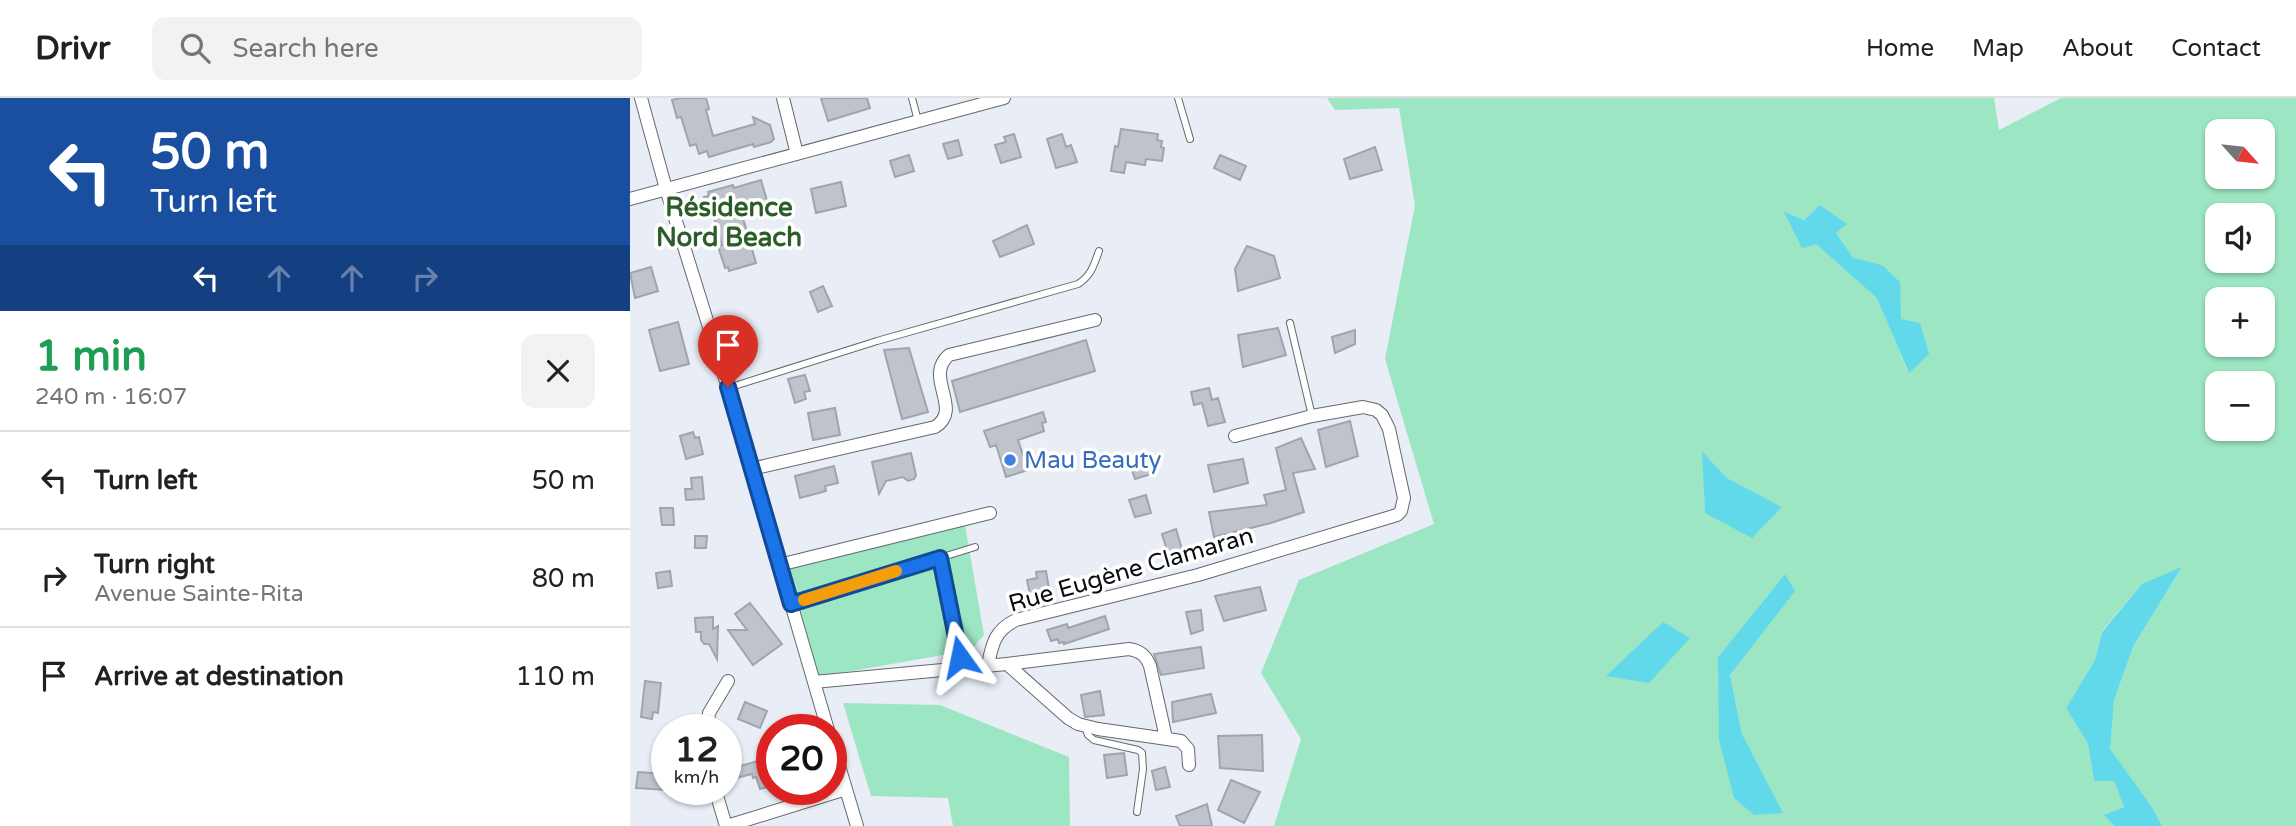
<!DOCTYPE html>
<meta charset="utf-8">
<style>
body{margin:0;font-family:"Varela Round",sans-serif;background:#f2f2f2;color:#202124;height:100vh;display:flex;flex-direction:column;font-size:26px;white-space:nowrap}
*{box-sizing:border-box;margin:0}
p{font-size:23px;color:#757577}
.icon{flex:none;width:38px;height:38px;fill:none;stroke:currentColor;stroke-width:2;stroke-linecap:round;stroke-linejoin:round}
.map{position:relative;flex:1;overflow:hidden}
.panel{display:flex;flex-direction:column;background:#fff;width:630px}
.panel>*{flex:none}
.banner{background:#1a4fa0;color:#fff;overflow:hidden}
.needle{width:46px;rotate:117deg}
.controls{position:absolute;left:1575px;top:21px;display:grid;gap:14px}
.controls a{display:grid;place-items:center;width:70px;height:70px;border-radius:14px;background:#fff;box-shadow:0 2px 5px #0004;font-size:35px}
.speed{position:absolute;left:21px;top:616px;display:flex;gap:14px;font-size:35px;font-weight:700;text-align:center}
.speed>*{display:grid;place-content:center;width:91px;height:91px;border-radius:50%;background:#fff;box-shadow:0 2px 5px #0004;line-height:1}
.speed small{font-size:18px;font-weight:400}
.speed .limit{border:10px solid #d22;background:#fff;color:#111}
.pin{position:absolute;display:grid;place-items:center;width:60px;height:60px;color:#fff;margin:-72px -30px;border-radius:50% 50% 50% 0;rotate:-45deg;box-shadow:0 0 7px #0007}
.pin .icon{rotate:45deg}
.me{position:absolute;width:77px;margin:-38px;rotate:348deg;stroke-linejoin:round;filter:drop-shadow(0 0 5px #0008)}
.turn{display:flex;align-items:center;gap:24px;height:147px;padding:0 35px;font-size:32px}
.turn .icon{width:91px;height:91px;stroke-width:2.5}
.turn b{display:block;font-size:49px;line-height:60px}
.lanes{display:flex;align-items:center;height:66px;padding:0 35px;background:#0003;justify-content:center;gap:35px;direction:ltr}
.lanes .off{opacity:.35}
.round{display:grid;place-items:center;flex:none;width:74px;height:74px;border-radius:14px;background:#f2f2f2}
.summary{display:flex;align-items:center;justify-content:space-between;height:119px;padding:0 35px}
h1{font-size:42px;font-weight:700;line-height:52px;color:#1e9e55}
ul{padding:0;list-style:none}
li{display:flex;align-items:center;gap:21px;height:98px;padding:0 35px;border-top:2px solid #e0e0e0}
li div{flex:1}
li b{display:block;font-size:26px}
li em{font-style:normal}
header{display:flex;align-items:center;gap:42px;box-sizing:border-box;height:98px;padding:0 35px;background:#fff;border-bottom:2px solid #e0e0e0}
header strong{font-size:33px}
nav{display:flex;gap:38px;margin-inline-start:auto;font-size:24px}
.search{width:490px;height:63px;background:#f2f2f2;display:flex;align-items:center;gap:18px;box-sizing:border-box;padding:0 24px;border-radius:14px;color:#757577;font-size:26px}
main{display:flex;flex:1;min-height:0}
.map>svg:first-child{display:block}
.green{fill:#9de6c3;fill-rule:evenodd}
.water{fill:#62d8eb}
.building{fill:#bfc4cc;stroke:#a0a4ac;stroke-width:2}
.lines{fill:none;stroke-linecap:round;stroke-linejoin:round}
.service-casing{stroke:#64686f;stroke-width:8}
.minor-casing{stroke:#64686f;stroke-width:14}
.service{stroke:#fff;stroke-width:6}
.minor{stroke:#fff;stroke-width:12}
.route-casing{stroke:#114b97;stroke-width:18}
.route{stroke:#1a73e8;stroke-width:12}
.slow{stroke:#f59e0b;stroke-width:12}
.shop-dot{fill:#3f7fe0;stroke:#fff;stroke-width:2.5}
.labels{text-anchor:middle;dominant-baseline:central;stroke-width:7;stroke-linejoin:round;paint-order:stroke}
.shop-label{font-size:24px;fill:#366cbe;stroke:#fff;text-anchor:start}
.street-label{font-size:24px;fill:#0a0c0f;stroke:#fff}
.neighbourhood-label{font-size:26px;font-weight:bold;fill:#2a5d28;stroke:#fff}
</style>
<header>
<strong>Drivr</strong>
<div class="search"><svg class="icon" aria-label="search" viewBox="0 0 24 24"><circle cx="10" cy="10" r="6"/><path d="M15 15l6 6"/></svg>Search here</div>
<nav><a>Home</a><a>Map</a><a>About</a><a>Contact</a></nav>
</header>
<main>
<section class="panel">
<div class="banner">
<div class="turn"><svg class="icon" aria-label="left" viewBox="0 0 24 24"><path d="M17 20v-9H6M10 6l-5 5 5 5"/></svg><div><b>50 m</b>Turn left</div></div>
<div class="lanes"><svg class="icon" aria-label="left" viewBox="0 0 24 24"><path d="M17 20v-9H6M10 6l-5 5 5 5"/></svg><svg class="icon off" aria-label="ahead" viewBox="0 0 24 24"><path d="M12 20V5M6 11l6-6 6 6"/></svg><svg class="icon off" aria-label="ahead" viewBox="0 0 24 24"><path d="M12 20V5M6 11l6-6 6 6"/></svg><svg class="icon off" aria-label="right" viewBox="0 0 24 24"><path d="M7 20v-9h11M14 6l5 5-5 5"/></svg></div>
</div>
<div class="summary"><div><h1>1 min</h1><p>240 m · 16:07</p></div><a class="round"><svg class="icon" aria-label="close" viewBox="0 0 24 24"><path d="M6 6l12 12M18 6L6 18"/></svg></a></div>
<ul>
<li><svg class="icon" aria-label="left" viewBox="0 0 24 24"><path d="M17 20v-9H6M10 6l-5 5 5 5"/></svg><div><b>Turn left</b></div><em>50 m</em></li>
<li><svg class="icon" aria-label="right" viewBox="0 0 24 24"><path d="M7 20v-9h11M14 6l5 5-5 5"/></svg><div><b>Turn right</b><p>Avenue Sainte-Rita</p></div><em>80 m</em></li>
<li><svg class="icon" aria-label="arrive" viewBox="0 0 24 24"><path d="M6 21V4h12l-3 4 3 4H6"/></svg><div><b>Arrive at destination</b></div><em>110 m</em></li>
</ul>
</section>
<div class="map">
<svg width="1666" height="728" viewBox="0 0 1666 728">
<rect width="100%" height="100%" fill="#e8edf6"/>
<path class="green" d="M697,0H1364L1369,32L1431,0H1666V728H1532L1522,709L1479,651L1484,602L1504,547L1551,471L1512,486L1472,533L1465,562L1436,610L1458,646L1464,683L1484,682L1494,709L1475,717L1484,728H644L671,641L631,575L669,482L804,426L755,261L785,107L769,10L705,12ZM1587,33H1633V79H1587ZM1190,107L1216,126L1206,135L1223,161L1252,167L1271,221L1278,274L1248,200L1186,146L1155,115L1174,122ZM1587,117H1633V163H1587ZM1587,201H1633V247H1587ZM1587,285H1633V331H1587ZM1073,354L1097,380L1151,409L1075,415ZM1155,476L1164,493L1100,577L1112,636L1128,669L1104,700L1088,559Z
M335,427L354,537L341,552L188,579L154,466Z
M213,605L310,607L439,659L440,728H323L318,700L241,698Z"/>
<path class="water" d="M1190,107L1217,126L1206,135L1223,160L1252,167L1270,184L1271,221L1290,225L1299,256L1279,275L1247,200L1186,146L1172,150L1154,114L1174,122Z
M1072,353L1097,380L1152,409L1122,440L1075,415Z
M1552,469L1504,547L1484,602L1480,651L1522,709L1532,728H1484L1474,717L1494,709L1484,683H1464L1458,646L1436,610L1465,562L1472,534L1512,486Z
M1155,476L1165,493L1100,577L1112,636L1153,715L1124,717L1104,700L1089,642L1088,559Z
M1033,524L1060,540L1019,585L976,578Z"/>
<path class="building" d="M50,0H76L79,11L76,12L83,38L125,26L123,19L140,27L144,41L141,44L124,49L123,46L79,59L77,53L69,56L66,46L60,48L51,19L47,20L42,2Z
M191,0H237L240,10L198,23Z
M491,31L528,36L527,42L532,43L531,49L534,50L532,63L516,61L515,67L496,64L494,75L481,73L485,48L488,49Z
M384,36L391,59L371,65L365,47L376,44L374,39Z
M432,36L436,49L441,47L447,64L426,70L417,41Z
M328,42L332,57L318,61L313,46Z
M745,49L752,72L720,81L714,61Z
M279,57L284,73L265,79L260,63Z
M590,57L616,68L610,82L584,70Z
M131,82L140,113L113,120L126,165L99,173L98,169L95,170L88,148L92,147L84,119L81,120L74,99L79,98L78,94L103,87L104,90Z
M211,84L216,108L186,115L181,91Z
M397,127L404,146L370,159L363,143Z
M617,148L644,158L650,180L608,193L605,171Z
M21,169L28,193L5,200L0,175Z
M193,188L202,208L188,214L180,194Z
M48,224L59,266L30,273L19,232Z
M648,230L656,257L613,269L608,237Z
M725,232V246L705,255L702,239Z
M456,242L465,273L330,314L322,283Z
M279,250L298,314L272,321L254,252Z
M175,277L180,293L174,294L176,301L165,305L158,281Z
M579,290L582,302L588,300L595,324L578,328L572,305L564,307L561,294Z
M205,310L210,337L183,342L178,315Z
M413,314L416,324L412,325L414,333L388,342L398,372L376,379L366,347L360,349L354,333Z
M720,323L728,358L696,369L688,332Z
M63,334L65,340L69,339L73,356L56,361L50,338Z
M671,340L685,371L663,375L674,414L641,425L584,439L579,414L637,407L634,397L656,392L646,350Z
M281,355L286,377L284,381L278,383L273,379L256,383L249,396L242,364Z
M515,358L521,376L505,381L499,363Z
M613,361L618,385L584,394L578,367Z
M204,368L208,385L195,388L196,393L170,400L165,378Z
M72,379L74,401L56,402L55,391H62L61,380Z
M516,397L521,415L505,419L499,402Z
M30,410H43L44,427H32Z
M546,431L552,451L538,455L532,436Z
M65,438H77L76,450H65Z
M40,473L42,488L28,490L26,475Z
M416,473L420,497L401,501L397,482L407,480L406,474Z
M630,489L636,512L594,523L585,498Z
M120,505L152,546L123,567L98,532H117L105,516Z
M571,512L573,532L561,536L556,514Z
M475,518L479,531L434,546V544L429,545L428,541L421,543L417,532L437,526L438,530Z
M83,519V531L88,528L87,561L79,546H74L71,542V534H66L65,520Z
M571,549L574,570L531,577L524,556Z
M15,583L31,585L28,615L23,614L22,621L11,619Z
M470,593L474,617L455,619L451,597Z
M581,596L586,615L543,624L542,604Z
M115,604L137,613L130,630L108,621Z
M632,637L633,673L590,670L588,638Z
M494,655L497,677L477,680L474,657Z
M139,660L142,669V688L130,691L126,679L123,680L122,676L106,680L103,670Z
M535,669L540,689L526,692L522,673Z
M8,674L37,676V692L6,690Z
M601,682L630,694L614,725L588,712Z
M577,706L582,728H550L546,718Z"/>
<g class="lines">
<g class="service-casing">
<path id="service" d="M282,0L288,23
M548,0L560,41
M660,225L682,318
M98,290L247,243L448,186C461,178 464,167 469,153
M310,460L332,570
M161,506L345,449
M455,628L458,637L464,642L508,652L512,655L513,671L507,714"/>
</g>
<g class="minor-casing">
<path id="minor" d="M11,0L36,91L98,290L198,632
M153,0L167,56
M0,101L374,0
M121,371L305,329C334,311 293,279 319,257L465,222
M149,467L360,415
M377,566L499,551C511,553 516,558 520,568L536,640
M358,567C362,546 365,532 386,522L568,477L767,417L771,413L774,400L759,331L752,317L746,312L733,309L682,318L605,338
M184,584L377,566L438,620L448,626L468,631L551,643L558,651L559,667
M77,632L79,615L98,583
M201,641L227,728
M85,691L96,728
M97,728L216,691"/>
</g>
<use href="#service" class="service"/>
<use href="#minor" class="minor"/>
</g>
<g class="lines">
<g class="route-casing">
<path id="route" d="M98,289L161,506L310,460L330,559"/>
</g>
<use href="#route" class="route"/>
<path class="slow" d="M174,502L266,473"/>
</g>
<circle class="shop-dot" cx="380" cy="362" r="7"/>
<g class="labels">
<g class="shop-label">
<text x="394" y="362">Mau Beauty</text>
</g>
<g class="street-label">
<text transform="translate(501 472) rotate(-16)">Rue Eugène Clamaran</text>
</g>
<g class="neighbourhood-label">
<text x="99" y="109">Résidence<tspan x="99" dy="30">Nord Beach</tspan></text>
</g>
</g>
</svg>
<div class="controls">
<a><svg class="needle" viewBox="-14 -14 28 28"><path d="M0-13l5 13h-10z" fill="#e53935"/><path d="M0 13l5-13h-10z" fill="#757577"/></svg></a>
<a><svg class="icon" aria-label="sound" viewBox="0 0 24 24"><path d="M4 9h4l5-4v14l-5-4H4zM17 9q2 3 0 6"/></svg></a>
<a>+</a>
<a>−</a>
</div>
<div class="speed"><div>12<small>km/h</small></div><div class="limit">20</div></div>
<div class="pin" style="left:98px;top:289px;background:#d93025"><svg class="icon" aria-label="arrive" viewBox="0 0 24 24"><path d="M6 21V4h12l-3 4 3 4H6"/></svg></div>
<svg class="me" style="left:330px;top:559px" viewBox="-20 -20 40 40"><path d="M0-17L14 15 0 8-14 15z" fill="#1a73e8" stroke="#fff" stroke-width="4"/></svg>
</div>
</main>
